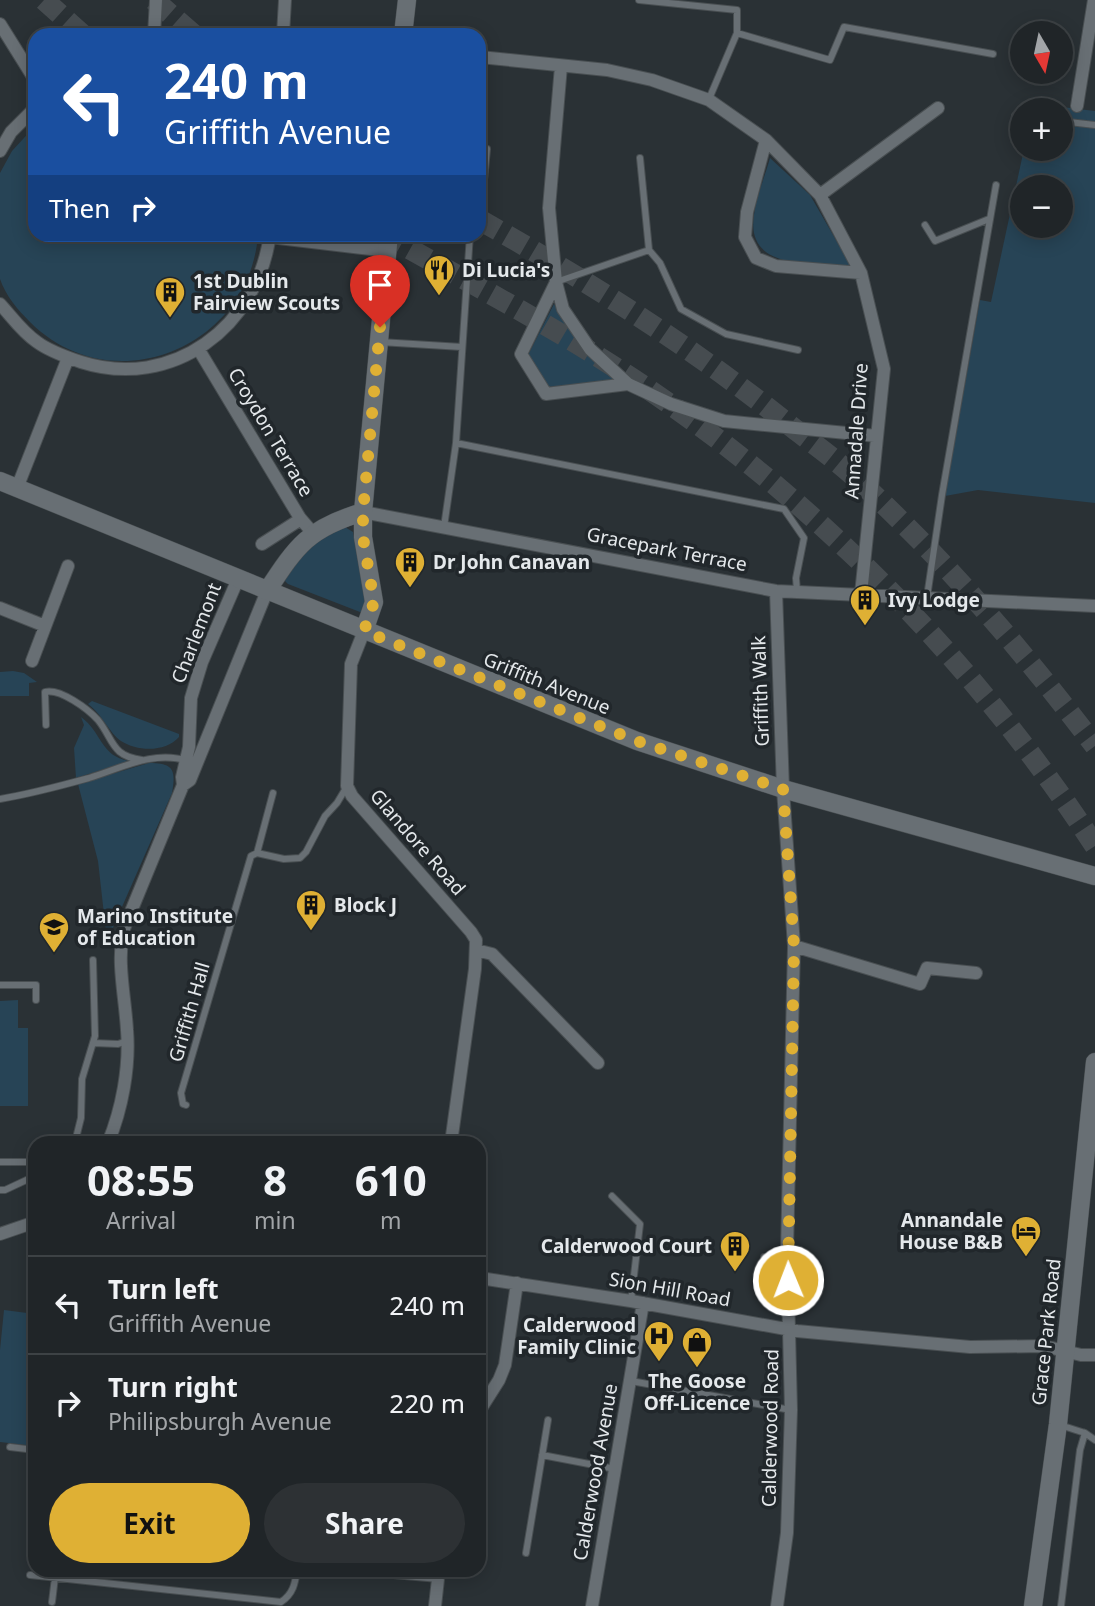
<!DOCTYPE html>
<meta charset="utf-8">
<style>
body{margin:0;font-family:"Noto Sans",sans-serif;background:#2d3134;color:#f1f3f6;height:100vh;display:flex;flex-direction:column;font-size:26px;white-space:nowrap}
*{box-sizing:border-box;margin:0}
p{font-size:23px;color:#a2a5a8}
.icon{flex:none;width:38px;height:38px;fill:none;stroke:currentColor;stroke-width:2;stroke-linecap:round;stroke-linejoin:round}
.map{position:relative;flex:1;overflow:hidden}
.sheet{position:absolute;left:28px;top:1136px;width:458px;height:441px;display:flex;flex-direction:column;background:#202528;border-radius:21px;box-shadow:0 4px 18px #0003,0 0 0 2px #3d4245}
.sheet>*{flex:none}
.top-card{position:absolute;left:28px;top:28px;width:458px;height:214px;border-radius:21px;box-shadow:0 4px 18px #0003,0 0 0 2px #3d4245;background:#1a4fa0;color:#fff;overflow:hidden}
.needle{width:46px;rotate:171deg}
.buttons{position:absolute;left:1010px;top:21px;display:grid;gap:14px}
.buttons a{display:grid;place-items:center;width:63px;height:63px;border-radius:50%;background:#202528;box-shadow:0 4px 18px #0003,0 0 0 2px #3d4245;font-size:35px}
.pin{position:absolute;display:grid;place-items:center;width:60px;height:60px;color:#fff;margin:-72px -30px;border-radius:50% 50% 50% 0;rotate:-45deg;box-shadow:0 0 7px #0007}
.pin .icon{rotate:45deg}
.me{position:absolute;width:77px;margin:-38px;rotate:359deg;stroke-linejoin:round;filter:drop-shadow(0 0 5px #0008)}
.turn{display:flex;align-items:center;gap:24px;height:147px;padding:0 21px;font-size:32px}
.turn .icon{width:91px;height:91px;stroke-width:2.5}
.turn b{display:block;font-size:49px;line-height:60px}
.then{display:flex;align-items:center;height:66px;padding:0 21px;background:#0003;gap:14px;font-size:26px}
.eta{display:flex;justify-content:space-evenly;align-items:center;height:119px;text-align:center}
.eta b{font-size:42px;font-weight:700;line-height:49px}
.button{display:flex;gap:14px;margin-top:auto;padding:14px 21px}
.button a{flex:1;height:80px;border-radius:42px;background:#dfb034;color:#111;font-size:28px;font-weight:700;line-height:80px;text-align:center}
.button a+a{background:#2d3134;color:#f1f3f6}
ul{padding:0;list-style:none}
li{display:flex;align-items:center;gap:21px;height:98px;padding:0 21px;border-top:2px solid #3d4245}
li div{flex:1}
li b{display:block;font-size:26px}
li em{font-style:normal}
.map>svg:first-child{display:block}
.green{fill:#274456;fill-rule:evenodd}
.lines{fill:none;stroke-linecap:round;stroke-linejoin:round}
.highway-tunnel{stroke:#464c50;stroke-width:21;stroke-dasharray:21 10;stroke-linecap:butt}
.lane-casing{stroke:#494f52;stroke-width:8}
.street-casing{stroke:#494f52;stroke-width:14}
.secondary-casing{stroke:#494f52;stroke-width:19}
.lane{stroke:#686f74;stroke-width:6}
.street{stroke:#686f74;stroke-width:12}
.secondary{stroke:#686f74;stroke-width:18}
.route{stroke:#dfb034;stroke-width:12;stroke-dasharray:0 21.6}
.labels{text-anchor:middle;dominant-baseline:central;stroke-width:7;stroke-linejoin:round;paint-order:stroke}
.poi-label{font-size:19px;font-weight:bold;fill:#e4e8eb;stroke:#21272b;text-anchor:start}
.street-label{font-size:19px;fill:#e4e8eb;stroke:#21272b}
</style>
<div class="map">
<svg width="1095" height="1606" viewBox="0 0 1095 1606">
<rect width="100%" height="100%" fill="#2a3135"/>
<path class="green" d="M1037,104L1095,111V503L978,490L945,496L980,300L991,302L1024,149H1060V110H1033ZM1022,187H1060V226H1022Z
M35,126V234L258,235C249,348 112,404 30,322C17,309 6,296 0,279V173L12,151Z
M770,158L810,195L851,266C813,263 745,271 754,215C756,196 765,177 770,158Z
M554,304C571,334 589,358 615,380L548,387L528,355Z
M345,527L353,532L366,603L364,612H360L288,584L285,581C296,553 318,539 345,527Z
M13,671L24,673L37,682L29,683V696H0V672Z
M92,701L179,734V737C166,752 138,752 121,741C110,734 102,714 88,704Z
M81,717C102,732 100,756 129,761L76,778L74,748L84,725Z
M149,763C174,763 176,770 172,793L107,941L98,861L78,784Z
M18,1000V1028H28V1106H0V1001Z
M4,1310L35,1314V1446L0,1442V1350Z"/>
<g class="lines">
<path class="highway-tunnel" d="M44,0L83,35
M154,0L194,35
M480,220C590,282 698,351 797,431C818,447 840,463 859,481C946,561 1024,652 1095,746
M383,234C468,282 555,327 636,381C818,502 975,662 1095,846"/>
<g class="lane-casing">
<path id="lane" d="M639,0L737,10V33L830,60L844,27L993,54
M709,99L737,33
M1015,116L1022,117
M1060,121L1095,125
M640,158L649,250L660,263L681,309L726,334L798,350
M480,220L487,149
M925,225L935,241L989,219
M556,282L649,250
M380,342L462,347
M456,443L784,509L804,538L796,578L797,591
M444,527L456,443L470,234
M927,597L942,495L996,185
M46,725L45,692C60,688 88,709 98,720C114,740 111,756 142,760
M0,799C30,794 60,786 89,778C122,768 153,750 188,761
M257,853L273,793
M0,985H36V1000
M93,1043L118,1044L127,1041
M186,1105L183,1104L181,1093L251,856L257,853L284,859L300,858L306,852L325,816L337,803L346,788
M72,1143L76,1138L81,1118L82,1079L95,1036L93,960
M0,1162H35
M0,1190H5L35,1176
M612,1196L640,1224L631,1301
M764,1257L787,1260
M631,1381L791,1410
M1060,1425L1085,1433L1080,1450L1061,1606
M1085,1433L1095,1440
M10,1447L35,1450
M542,1455L615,1469
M526,1553L548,1420
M30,1575L281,1602C293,1594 295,1584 297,1570
M52,1602L55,1577"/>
</g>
<g class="street-casing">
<path id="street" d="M0,24L35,80
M154,35L156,0
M283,35L285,0
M480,57L607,70L652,80L709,100L766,140L820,195L861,273L884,369L861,594
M561,66L549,208L556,282L563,309L590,349L628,384L671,404L724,421L877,436
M1077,106L1094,0
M766,140L747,212L745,237L756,258L776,266L861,273
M0,151L11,132L35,108
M820,195L938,108
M270,237L387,251
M556,282L521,354L546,394L628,384
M0,304C12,317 22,332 37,342C49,351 66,357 81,362C172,391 258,327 270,234
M199,350L300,518L312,532
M17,488L68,358
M363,512L776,591L1095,606
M262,544L301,519
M776,591L783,789L794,946L787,1251L791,1410L787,1533L777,1606
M0,608L45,626
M364,631L351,664L347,786L352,796L471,932L476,940L475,969L451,1143
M32,661L68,566
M183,785L190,780L267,591
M794,946L920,984L927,968L976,973
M476,950L492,954L598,1063
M108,1143C122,1109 130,1067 127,1030C125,996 117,965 123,931L183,785L182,777L189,747L191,698L202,662L238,579
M0,1234L35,1222
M480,1278L631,1301L797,1331L970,1347L1044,1346L1081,1355H1095
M480,1410L499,1380L505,1365L517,1283
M371,1570L439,1576
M435,1606L439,1570
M592,1606L643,1303"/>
</g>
<g class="secondary-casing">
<path id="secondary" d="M403,35L407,0
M0,481L637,741L783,789L1095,876
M267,591C297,545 309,528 363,512
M364,631L374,602L363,537V512L389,234
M1033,1606L1058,1424L1095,1062"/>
</g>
<use href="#lane" class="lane"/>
<use href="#street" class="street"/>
<use href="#secondary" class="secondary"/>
</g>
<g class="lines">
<path class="route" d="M380,327L363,512V537L374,602L364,631L637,741L783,789L794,946L788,1280"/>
</g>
<defs>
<g id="restaurant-pin" transform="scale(1.575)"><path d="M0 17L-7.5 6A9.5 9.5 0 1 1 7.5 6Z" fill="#dfb034" stroke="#21272b"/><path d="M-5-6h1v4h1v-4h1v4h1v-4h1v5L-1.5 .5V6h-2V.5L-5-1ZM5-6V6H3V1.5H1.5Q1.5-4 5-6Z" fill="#111"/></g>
<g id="building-pin" transform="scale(1.575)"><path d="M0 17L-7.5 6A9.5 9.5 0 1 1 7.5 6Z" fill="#dfb034" stroke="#21272b"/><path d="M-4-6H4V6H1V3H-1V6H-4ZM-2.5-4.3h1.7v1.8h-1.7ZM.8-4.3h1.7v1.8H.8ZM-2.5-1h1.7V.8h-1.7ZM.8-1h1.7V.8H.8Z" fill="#111"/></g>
<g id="university-pin" transform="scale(1.575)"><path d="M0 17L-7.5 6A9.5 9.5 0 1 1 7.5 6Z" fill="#dfb034" stroke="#21272b"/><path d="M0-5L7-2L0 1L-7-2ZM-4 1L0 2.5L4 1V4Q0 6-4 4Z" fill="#111"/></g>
<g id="hotel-pin" transform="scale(1.575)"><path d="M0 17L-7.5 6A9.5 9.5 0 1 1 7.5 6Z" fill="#dfb034" stroke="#21272b"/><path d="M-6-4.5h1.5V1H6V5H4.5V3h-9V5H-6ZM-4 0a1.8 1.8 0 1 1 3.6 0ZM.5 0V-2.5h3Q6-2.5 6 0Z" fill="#111"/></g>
<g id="hospital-pin" transform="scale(1.575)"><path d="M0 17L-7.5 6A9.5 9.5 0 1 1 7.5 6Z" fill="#dfb034" stroke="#21272b"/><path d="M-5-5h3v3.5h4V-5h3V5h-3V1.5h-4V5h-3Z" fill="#111"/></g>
<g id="shop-pin" transform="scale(1.575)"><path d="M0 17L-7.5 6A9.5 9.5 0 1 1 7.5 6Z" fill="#dfb034" stroke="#21272b"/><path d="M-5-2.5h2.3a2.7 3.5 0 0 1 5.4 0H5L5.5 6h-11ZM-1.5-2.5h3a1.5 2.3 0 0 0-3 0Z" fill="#111"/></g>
</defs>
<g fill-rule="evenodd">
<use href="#restaurant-pin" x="439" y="270"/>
<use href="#building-pin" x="170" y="292"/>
<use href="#building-pin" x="410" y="562"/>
<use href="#building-pin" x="865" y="600"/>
<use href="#building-pin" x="311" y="905"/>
<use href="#university-pin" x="54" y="927"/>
<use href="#hotel-pin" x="1026" y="1231"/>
<use href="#building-pin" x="735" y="1246"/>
<use href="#hospital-pin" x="659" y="1336"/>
<use href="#shop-pin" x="697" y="1342"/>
</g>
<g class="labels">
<g class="poi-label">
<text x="462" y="270">Di Lucia's</text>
<text x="193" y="281">1st Dublin<tspan x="193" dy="22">Fairview Scouts</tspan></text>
<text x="433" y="562">Dr John Canavan</text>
<text x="888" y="600">Ivy Lodge</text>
<text x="334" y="905">Block J</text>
<text x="77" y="916">Marino Institute<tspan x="77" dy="22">of Education</tspan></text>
<text x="1003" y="1220" text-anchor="end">Annandale<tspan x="1003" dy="22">House B&amp;B</tspan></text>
<text x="712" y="1246" text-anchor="end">Calderwood Court</text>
<text x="636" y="1325" text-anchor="end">Calderwood<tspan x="636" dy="22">Family Clinic</tspan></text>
<text x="697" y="1381" text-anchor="middle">The Goose<tspan x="697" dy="22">Off-Licence</tspan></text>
</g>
<g class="street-label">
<text transform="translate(856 431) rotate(-86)">Annadale Drive</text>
<text transform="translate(271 432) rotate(59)">Croydon Terrace</text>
<text transform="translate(667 549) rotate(11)">Gracepark Terrace</text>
<text transform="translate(196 633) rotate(-69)">Charlemont</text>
<text transform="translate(547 683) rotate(22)">Griffith Avenue</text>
<text transform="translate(760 691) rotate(-92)">Griffith Walk</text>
<text transform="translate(418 842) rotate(49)">Glandore Road</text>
<text transform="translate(189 1012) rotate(-74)">Griffith Hall</text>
<text transform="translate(670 1289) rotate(10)">Sion Hill Road</text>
<text transform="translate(1046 1332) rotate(-84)">Grace Park Road</text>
<text transform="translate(770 1428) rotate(-89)">Calderwood Road</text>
<text transform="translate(595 1472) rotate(-80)">Calderwood Avenue</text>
</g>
</g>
</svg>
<div class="buttons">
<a><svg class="needle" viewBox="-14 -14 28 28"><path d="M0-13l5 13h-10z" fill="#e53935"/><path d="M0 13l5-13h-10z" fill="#a2a5a8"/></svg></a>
<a>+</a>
<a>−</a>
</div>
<div class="pin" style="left:380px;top:327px;background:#d93025"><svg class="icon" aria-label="arrive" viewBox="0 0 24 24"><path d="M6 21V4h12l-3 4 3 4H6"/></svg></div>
<svg class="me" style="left:788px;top:1280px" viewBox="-20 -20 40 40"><circle r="17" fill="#dfb034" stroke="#fff" stroke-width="3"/><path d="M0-11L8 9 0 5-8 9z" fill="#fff"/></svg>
<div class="top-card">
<div class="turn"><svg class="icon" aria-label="left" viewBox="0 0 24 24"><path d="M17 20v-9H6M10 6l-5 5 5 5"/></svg><div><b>240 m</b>Griffith Avenue</div></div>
<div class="then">Then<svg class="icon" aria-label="right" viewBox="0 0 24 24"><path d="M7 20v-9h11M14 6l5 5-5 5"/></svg></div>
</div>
<section class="sheet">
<div class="eta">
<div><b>08:55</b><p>Arrival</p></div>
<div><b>8</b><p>min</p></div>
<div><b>610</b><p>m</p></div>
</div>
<ul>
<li><svg class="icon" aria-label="left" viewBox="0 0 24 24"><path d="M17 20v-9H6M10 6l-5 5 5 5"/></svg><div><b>Turn left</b><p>Griffith Avenue</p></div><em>240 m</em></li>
<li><svg class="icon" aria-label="right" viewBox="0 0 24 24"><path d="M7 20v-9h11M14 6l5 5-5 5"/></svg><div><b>Turn right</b><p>Philipsburgh Avenue</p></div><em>220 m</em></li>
</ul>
<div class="button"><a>Exit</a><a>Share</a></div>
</section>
</div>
